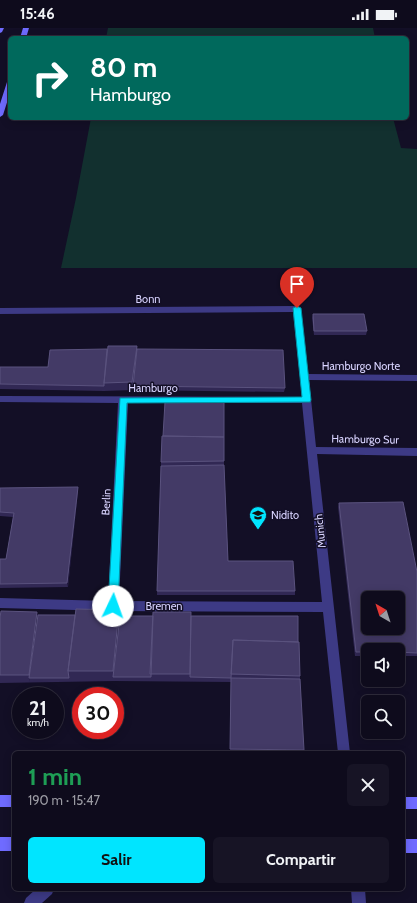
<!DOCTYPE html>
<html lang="es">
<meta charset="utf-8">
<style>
body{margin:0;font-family:Cabin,sans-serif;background:#171425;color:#f1f3f6;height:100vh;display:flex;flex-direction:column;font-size:15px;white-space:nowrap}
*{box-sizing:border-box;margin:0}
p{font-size:13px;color:#9b9ba3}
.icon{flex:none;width:22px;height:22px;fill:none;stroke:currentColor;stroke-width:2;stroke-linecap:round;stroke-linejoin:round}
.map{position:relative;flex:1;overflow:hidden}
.panel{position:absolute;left:12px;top:723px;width:393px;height:140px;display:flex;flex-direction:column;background:#0e0b1c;border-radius:6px;box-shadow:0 2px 10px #0003,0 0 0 1px #2e2b3b}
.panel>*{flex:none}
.guide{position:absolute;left:8px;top:8px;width:401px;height:84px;border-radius:6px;box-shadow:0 2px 10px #0003,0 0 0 1px #2e2b3b;background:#00695c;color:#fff;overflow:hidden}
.needle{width:26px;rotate:321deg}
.tools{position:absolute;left:361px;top:563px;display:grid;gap:8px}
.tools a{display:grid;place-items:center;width:44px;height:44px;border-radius:6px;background:#0e0b1c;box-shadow:0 2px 10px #0003,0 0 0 1px #2e2b3b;font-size:20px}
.speed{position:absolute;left:12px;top:659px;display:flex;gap:8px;font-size:20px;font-weight:700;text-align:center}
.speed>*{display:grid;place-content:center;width:52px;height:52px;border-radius:50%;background:#0e0b1c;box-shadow:0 2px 10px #0003,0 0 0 1px #2e2b3b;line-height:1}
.speed small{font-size:10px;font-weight:400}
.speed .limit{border:6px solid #d22;background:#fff;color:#111}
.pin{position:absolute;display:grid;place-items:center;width:34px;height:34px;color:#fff;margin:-41px -17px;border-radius:50% 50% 50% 0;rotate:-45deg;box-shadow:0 0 4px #0007}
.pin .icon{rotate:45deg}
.me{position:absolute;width:44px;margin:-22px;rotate:3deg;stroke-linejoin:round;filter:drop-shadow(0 0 3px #0008)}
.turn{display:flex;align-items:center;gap:14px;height:84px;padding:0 16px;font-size:18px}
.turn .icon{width:52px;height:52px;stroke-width:2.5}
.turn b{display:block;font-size:28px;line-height:34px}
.round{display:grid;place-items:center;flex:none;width:42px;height:42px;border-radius:6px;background:#171425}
.summary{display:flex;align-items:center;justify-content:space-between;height:68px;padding:0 16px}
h1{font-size:24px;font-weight:800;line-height:30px;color:#1e9e55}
.cta{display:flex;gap:8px;margin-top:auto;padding:8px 16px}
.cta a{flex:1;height:46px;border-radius:6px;background:#00e5ff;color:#111;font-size:16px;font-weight:800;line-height:46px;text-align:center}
.cta a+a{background:#171425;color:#f1f3f6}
.status{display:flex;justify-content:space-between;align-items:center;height:28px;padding:0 20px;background:#0e0b1c;direction:ltr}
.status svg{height:11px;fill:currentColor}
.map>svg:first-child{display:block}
.green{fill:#12302f}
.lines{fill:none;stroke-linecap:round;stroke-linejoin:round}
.lane{fill:#3d3a85;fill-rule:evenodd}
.street{fill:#3d3a85;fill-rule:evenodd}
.secondary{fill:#6f6bff;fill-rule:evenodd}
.wall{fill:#312854}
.shaded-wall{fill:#1d163a}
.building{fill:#433a66;stroke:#5a527e;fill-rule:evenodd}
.route{fill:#00e5ff;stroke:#0095a6}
.labels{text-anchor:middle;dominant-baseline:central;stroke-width:3;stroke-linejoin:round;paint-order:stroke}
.street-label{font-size:11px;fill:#d9d4ff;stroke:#130f26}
.poi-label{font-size:11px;fill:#d9d4ff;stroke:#130f26;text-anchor:start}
</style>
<div class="status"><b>15:46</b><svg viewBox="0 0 49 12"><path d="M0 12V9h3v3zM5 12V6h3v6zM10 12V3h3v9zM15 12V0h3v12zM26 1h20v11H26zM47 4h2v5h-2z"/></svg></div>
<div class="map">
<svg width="417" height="875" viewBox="0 0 417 875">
<rect width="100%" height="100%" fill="#130f26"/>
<path class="green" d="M108,0H373L375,10H106Z
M91,90H393L401,120L417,121V240H61L76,170Z"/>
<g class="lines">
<path class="lane" d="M36,861H54L52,866L42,875H24L26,870Z"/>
<path class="street" d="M297,278L301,281L308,346L417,347V353L309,352L316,419L417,420V428L317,426L350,725H338L323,584L113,583L0,580V570L108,573L118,375L0,374V368L302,369L293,284L0,286V280ZM128,375H302L322,574L119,573Z
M351,861H365L366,875H352Z"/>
<path class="secondary" d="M0,0H4L2,4L0,5Z
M23,0H29L26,10H20Z
M10,52V65L3,87L0,89V76L7,54Z
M0,767H14V779H0Z
M403,769H417V781H403Z
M0,809H14V823H0Z
M403,811H417V825H403Z"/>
</g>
<path class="wall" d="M313,286L367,303L366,307H314L312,290Z
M137,318V321L285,360L284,364L133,362L104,363L0,361V339H48L107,321Z
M224,373V437L228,533L295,563V567H157L161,434Z
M78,459V463L68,559L0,560V531H6L13,489L0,488V460Z
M339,475L417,544V628H398V622H368V628H355L338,479Z
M0,586L120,588H191L298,614L300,648V651L303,725H230L231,654L114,653L0,655Z"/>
<path class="shaded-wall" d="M78,459V463L68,559L67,555Z
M119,582L120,592L113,649V643Z
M37,584L39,591L29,650L30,654L29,647Z"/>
<path class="building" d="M313,286H364L367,303H314Z
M108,318H137L132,354L104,355Z
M107,321L104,355V358L0,356V339H48L50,322Z
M137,321L283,322L285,360L133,358Z
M224,373V409L163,408L165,374Z
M162,408L224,409V433L161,434Z
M224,437L228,533H293L295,563H157L161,438Z
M78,459L67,555L0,556V531H6L14,485L0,484V460Z
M403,474L417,544V625L398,624V622H368V624H356L339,475ZM368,570H398V600H368Z
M76,581L119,582L113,643H68Z
M1,583L37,584L29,647H0V589Z
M153,584H191L190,646H150Z
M38,587H75L68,643L69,650H29Z
M120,588H153L151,649H113Z
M191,588H298V614L233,612L231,650L190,649Z
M233,612L299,614L300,648L231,646Z
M231,650L300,651L304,722L230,721Z"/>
<path class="route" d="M297,278L301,280L311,372L310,374L127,375L118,578L117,581L113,582L109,581L108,578L120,370L302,369L293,280Z"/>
<defs>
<g id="school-pin" transform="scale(0.9)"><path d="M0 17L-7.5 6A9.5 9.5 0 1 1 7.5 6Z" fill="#00e5ff" stroke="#130f26"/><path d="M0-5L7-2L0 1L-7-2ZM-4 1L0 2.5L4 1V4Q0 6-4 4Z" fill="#111"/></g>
</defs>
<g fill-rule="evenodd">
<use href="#school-pin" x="258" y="487"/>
</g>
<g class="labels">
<g class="street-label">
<text x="148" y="271">Bonn</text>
<text x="361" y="338">Hamburgo Norte</text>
<text x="153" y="360">Hamburgo</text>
<text transform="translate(365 411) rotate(1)">Hamburgo Sur</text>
<text transform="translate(106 474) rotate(-87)">Berlin</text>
<text transform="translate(320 503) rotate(-96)">Munich</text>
<text x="164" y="578">Bremen</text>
</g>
<g class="poi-label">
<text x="271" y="487">Nidito</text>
</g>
</g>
</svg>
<div class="tools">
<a><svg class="needle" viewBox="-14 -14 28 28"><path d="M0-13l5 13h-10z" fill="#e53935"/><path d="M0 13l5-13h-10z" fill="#9b9ba3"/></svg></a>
<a><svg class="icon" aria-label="sound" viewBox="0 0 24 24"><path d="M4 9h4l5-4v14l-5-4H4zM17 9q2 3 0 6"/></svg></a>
<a><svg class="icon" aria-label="search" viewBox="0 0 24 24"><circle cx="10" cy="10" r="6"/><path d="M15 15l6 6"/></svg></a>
</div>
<div class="speed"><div>21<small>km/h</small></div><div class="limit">30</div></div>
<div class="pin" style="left:297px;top:280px;background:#d93025"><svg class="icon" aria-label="arrive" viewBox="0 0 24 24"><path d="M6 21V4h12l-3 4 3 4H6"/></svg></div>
<svg class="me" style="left:113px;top:578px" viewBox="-20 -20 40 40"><circle r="19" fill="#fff"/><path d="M0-13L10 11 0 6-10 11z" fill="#00e5ff"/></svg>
<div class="guide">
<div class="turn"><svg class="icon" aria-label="right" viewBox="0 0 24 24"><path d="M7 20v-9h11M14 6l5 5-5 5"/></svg><div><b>80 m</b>Hamburgo</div></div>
</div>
<section class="panel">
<div class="summary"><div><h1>1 min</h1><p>190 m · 15:47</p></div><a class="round"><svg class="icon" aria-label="close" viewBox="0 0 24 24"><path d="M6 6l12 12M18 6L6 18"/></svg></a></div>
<div class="cta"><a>Salir</a><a>Compartir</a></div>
</section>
</div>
